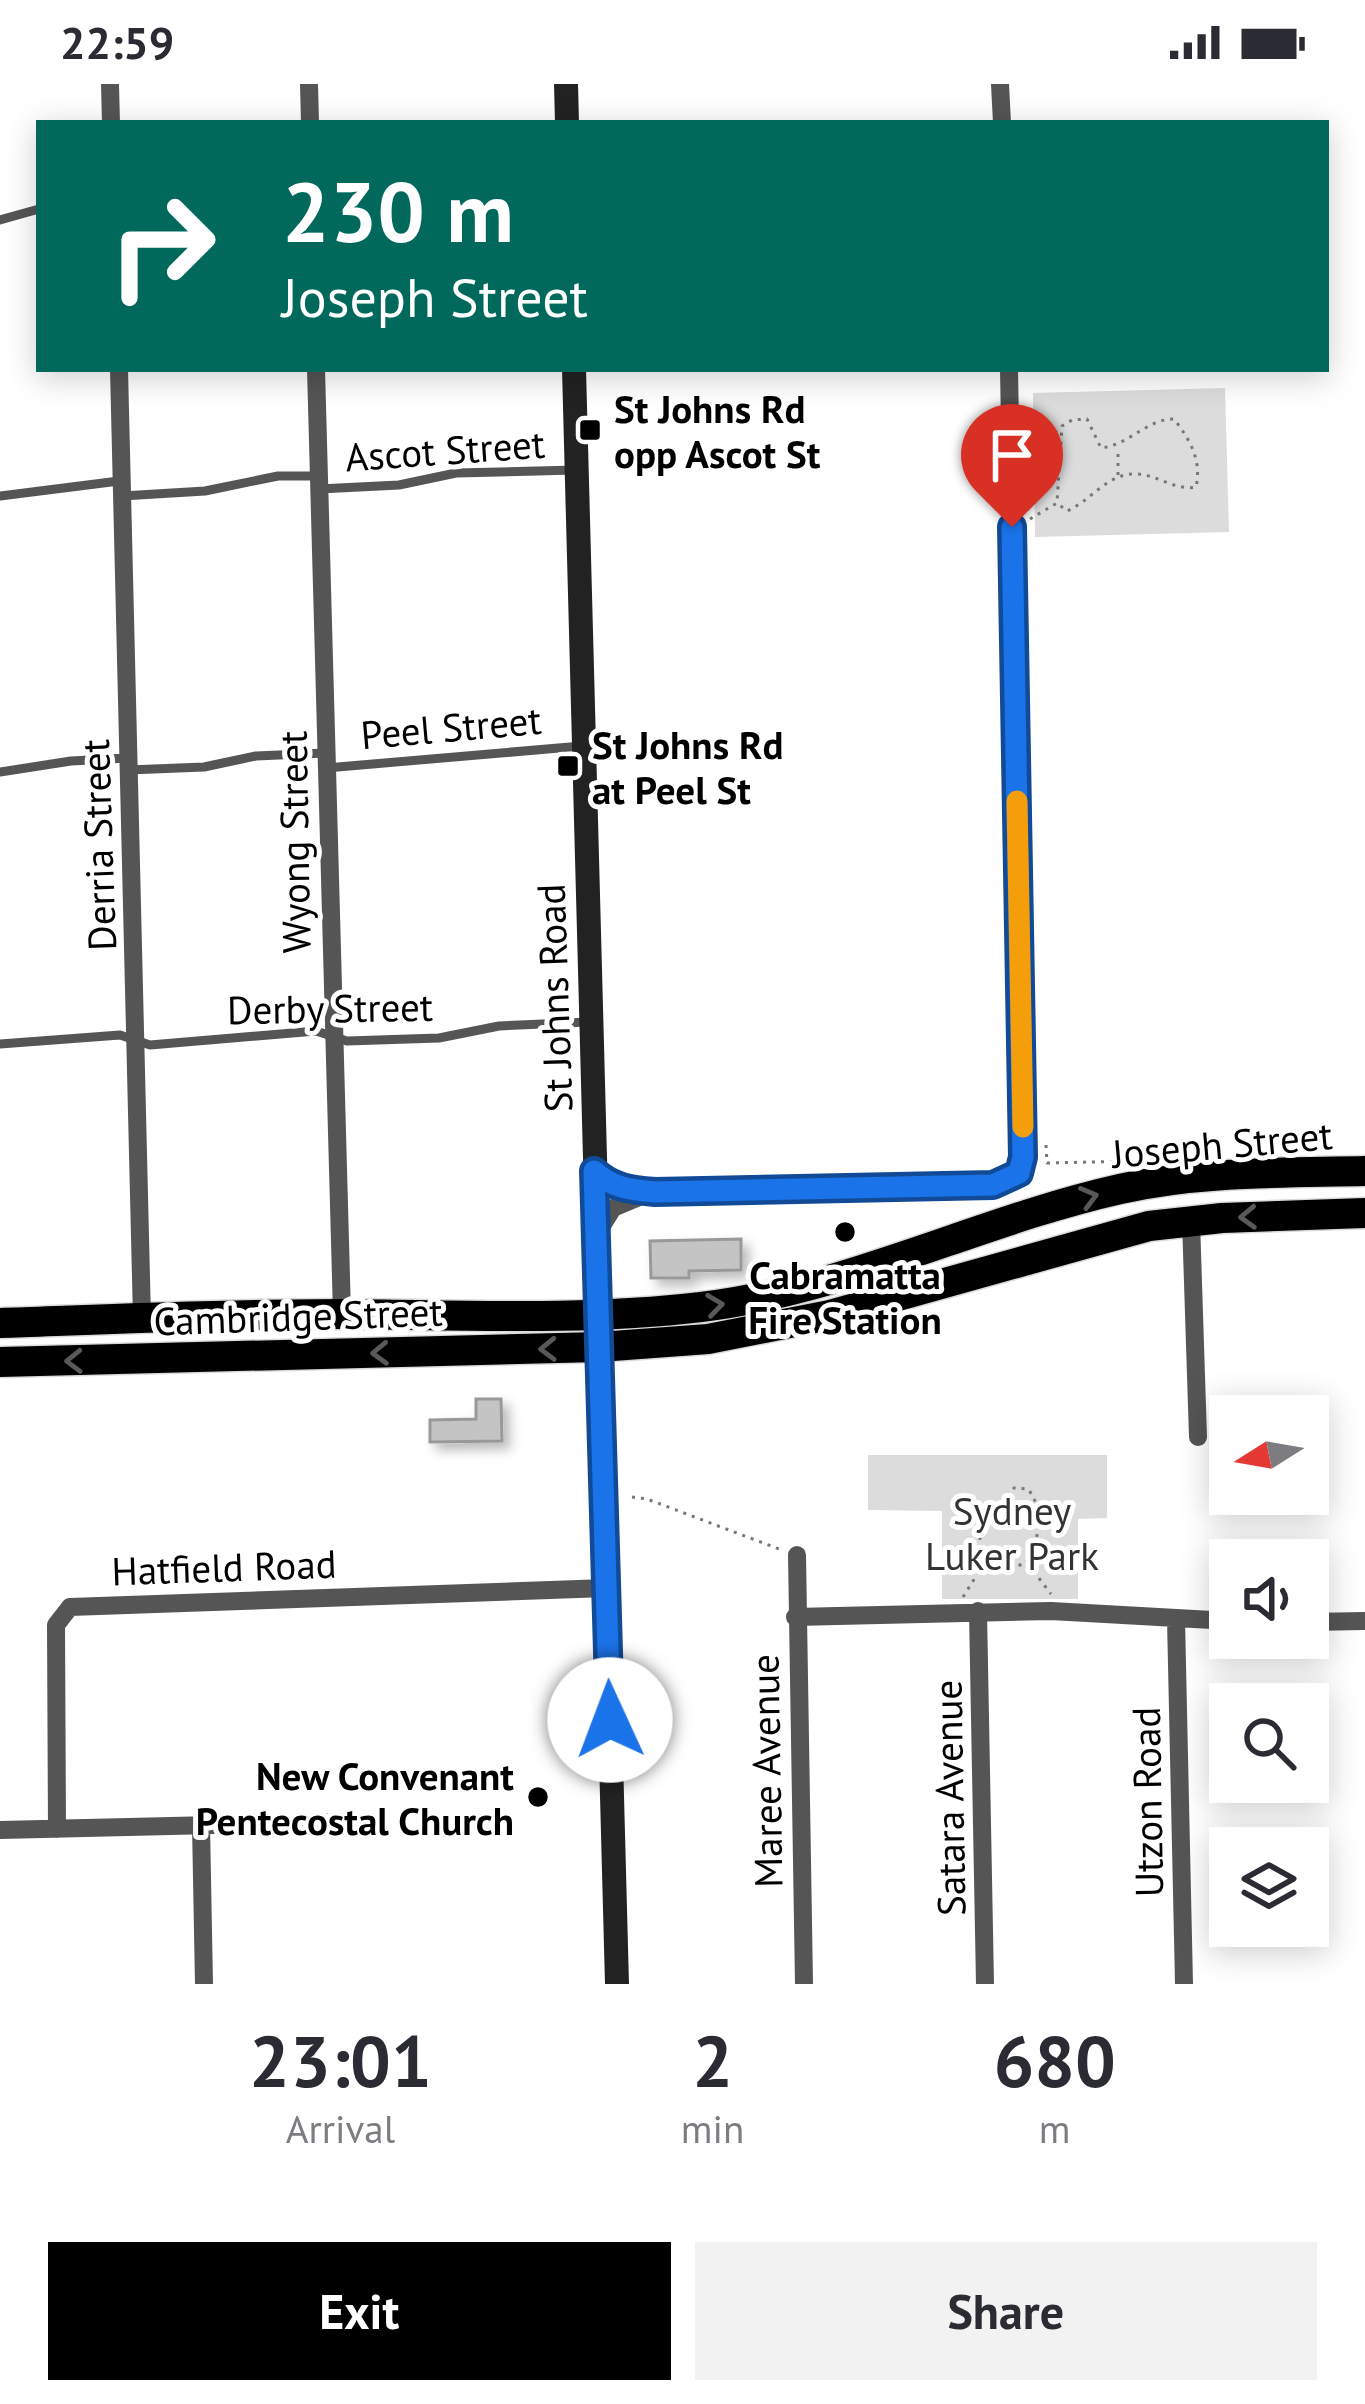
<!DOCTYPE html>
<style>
body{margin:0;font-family:"PT Sans",sans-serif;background:#f2f2f3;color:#2b2b33;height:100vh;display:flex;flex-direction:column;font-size:45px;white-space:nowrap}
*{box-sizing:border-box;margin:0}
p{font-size:39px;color:#7c7c81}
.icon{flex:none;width:66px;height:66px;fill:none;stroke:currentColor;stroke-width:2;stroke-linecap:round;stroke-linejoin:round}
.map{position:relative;height:1900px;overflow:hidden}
.details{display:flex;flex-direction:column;background:#fff;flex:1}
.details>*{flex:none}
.guide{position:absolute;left:36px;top:36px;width:1293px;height:252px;border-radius:0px;box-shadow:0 6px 30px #0003;background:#00695c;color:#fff;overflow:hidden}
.needle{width:78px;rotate:259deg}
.controls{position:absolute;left:1209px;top:1311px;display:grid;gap:24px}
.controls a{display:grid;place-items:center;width:120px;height:120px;border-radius:0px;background:#fff;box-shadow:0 6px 30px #0003;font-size:60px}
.pin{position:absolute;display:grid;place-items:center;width:102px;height:102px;color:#fff;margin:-123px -51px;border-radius:50% 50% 50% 0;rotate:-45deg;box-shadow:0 0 12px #0007}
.pin .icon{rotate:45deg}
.me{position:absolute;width:132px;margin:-66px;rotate:358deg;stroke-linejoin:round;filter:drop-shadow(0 0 9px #0008)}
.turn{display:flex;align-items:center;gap:42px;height:252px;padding:0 48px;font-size:54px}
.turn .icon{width:156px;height:156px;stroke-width:2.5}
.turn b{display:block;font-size:84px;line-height:102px}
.eta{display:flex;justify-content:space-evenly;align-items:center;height:204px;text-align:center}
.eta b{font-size:72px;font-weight:700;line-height:84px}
.primary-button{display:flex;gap:24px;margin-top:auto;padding:24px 48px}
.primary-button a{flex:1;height:138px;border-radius:0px;background:#000;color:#fff;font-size:48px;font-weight:700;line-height:138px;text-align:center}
.primary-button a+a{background:#f2f2f3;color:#2b2b33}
.status{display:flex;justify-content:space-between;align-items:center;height:84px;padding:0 60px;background:#fff;direction:ltr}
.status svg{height:33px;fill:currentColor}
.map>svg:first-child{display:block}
.green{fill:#dcdcdc}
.building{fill:#c4c4c4;stroke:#999;stroke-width:3;filter:url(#shadow)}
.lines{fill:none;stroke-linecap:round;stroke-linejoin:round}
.trunk-casing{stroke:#dbdbdb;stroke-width:33}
.path{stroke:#777;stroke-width:3;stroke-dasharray:3 6;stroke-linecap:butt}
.service{stroke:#555;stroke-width:9}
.minor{stroke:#555;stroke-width:18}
.secondary{stroke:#222;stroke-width:24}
.trunk{stroke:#000;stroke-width:30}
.oneway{stroke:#595959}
.route-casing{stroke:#114b97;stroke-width:30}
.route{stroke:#1a73e8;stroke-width:21}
.slow{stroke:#f59e0b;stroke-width:21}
.poi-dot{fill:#000;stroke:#fff;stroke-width:4.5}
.labels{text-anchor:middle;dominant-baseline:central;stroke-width:10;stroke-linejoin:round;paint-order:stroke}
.poi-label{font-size:39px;font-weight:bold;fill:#000;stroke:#fff;text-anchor:start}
.street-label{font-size:39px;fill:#000;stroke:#fff}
.park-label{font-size:39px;fill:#333;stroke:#fff}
</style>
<div class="status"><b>22:59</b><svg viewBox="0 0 49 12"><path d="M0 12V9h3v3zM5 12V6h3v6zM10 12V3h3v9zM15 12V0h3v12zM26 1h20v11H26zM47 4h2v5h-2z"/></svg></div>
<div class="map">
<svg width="1365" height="1900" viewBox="0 0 1365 1900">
<defs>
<filter id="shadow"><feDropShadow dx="7" dy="7" stdDeviation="6" flood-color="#0004"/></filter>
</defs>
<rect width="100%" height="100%" fill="#fff"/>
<path class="green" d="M1225,304L1229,448L1035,453L1033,309Z
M868,1371H1107V1434L1078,1435V1515H942V1427L868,1426Z"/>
<path class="building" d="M741,1155V1186L689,1187V1194H651L650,1157Z
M476,1315H501L502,1357L430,1358V1336L476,1335Z"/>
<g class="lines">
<g class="trunk-casing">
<path id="trunk" d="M0,1239C115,1235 231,1230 346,1230C464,1231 583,1237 701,1223C846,1206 978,1137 1120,1105C1200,1087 1284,1089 1365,1087
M0,1278L599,1263L708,1255L830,1231L1149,1142L1222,1134L1365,1129"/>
</g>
<path class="path" d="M1029,338L1059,349
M1118,391V364
M1025,396L1058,397
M1030,435L1057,419L1067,427C1091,417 1108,388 1137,390C1158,391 1175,407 1196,403C1202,376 1190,356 1174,335C1147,335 1129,361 1101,364L1087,335L1072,336L1062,342L1057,419
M1046,1061L1047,1079L1135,1077
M632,1413L647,1415L779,1465
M1028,1480L1051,1510
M963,1513L983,1481L979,1447L1014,1404L1028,1405C1046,1429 1039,1454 1026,1479L1002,1487L983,1481"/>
<path class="service" d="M0,136L39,125
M319,405L399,401L456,389L576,386
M0,412L119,397
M122,412L205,407L278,392H318
M326,684L582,662
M128,686L204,683L256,672L325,669
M0,688L71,677L127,674
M0,960L120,951L150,961L316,947L347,957L439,954L499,942L588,938"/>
<path class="minor" d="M110,0L111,39
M309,0L310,39
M1000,0L1002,39
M119,285L142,1235
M316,285L342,1230
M594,1087C612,1104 631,1106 655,1107L993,1101L1019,1089L1023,1073L1009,285
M1191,1137L1198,1353
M598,1148L613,1124L644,1111
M797,1471L804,1900
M978,1527L985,1900
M795,1533L1051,1527L1230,1537
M1176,1535L1184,1900
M1308,1538L1365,1537
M201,1741L204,1900
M57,1745L56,1541L70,1523L606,1504
M0,1746L380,1737"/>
<path class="secondary" d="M566,0L567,39
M574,285L617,1900"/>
<use href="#trunk" class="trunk"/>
</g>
<defs><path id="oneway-chevron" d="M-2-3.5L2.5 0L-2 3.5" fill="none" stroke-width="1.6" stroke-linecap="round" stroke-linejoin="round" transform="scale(3)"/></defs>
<g class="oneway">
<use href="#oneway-chevron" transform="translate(1089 1113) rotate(-15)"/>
<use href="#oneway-chevron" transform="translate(1248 1133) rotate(178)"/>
<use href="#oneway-chevron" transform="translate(715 1221) rotate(-8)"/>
<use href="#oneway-chevron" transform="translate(548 1265) rotate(179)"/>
<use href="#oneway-chevron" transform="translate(380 1269) rotate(178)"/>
<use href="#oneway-chevron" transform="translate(74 1277) rotate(179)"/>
</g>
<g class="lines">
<g class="route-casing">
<path id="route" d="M610,1636L594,1087C612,1104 631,1106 655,1108L993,1101L1019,1089L1023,1073L1012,443"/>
</g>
<use href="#route" class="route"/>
<path class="slow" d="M1017,717L1023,1043"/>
</g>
<g class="poi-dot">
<rect x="578" y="334" width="24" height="24" rx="6"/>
<rect x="556" y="670" width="24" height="24" rx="6"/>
<circle cx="845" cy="1148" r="12"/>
<circle cx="538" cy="1713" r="12"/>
</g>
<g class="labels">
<g class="poi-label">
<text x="614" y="324">St Johns Rd<tspan x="614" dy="45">opp Ascot St</tspan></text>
<text x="592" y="660">St Johns Rd<tspan x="592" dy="45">at Peel St</tspan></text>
<text x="845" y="1190" text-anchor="middle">Cabramatta<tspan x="845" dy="45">Fire Station</tspan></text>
<text x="514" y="1691" text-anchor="end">New Convenant<tspan x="514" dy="45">Pentecostal Church</tspan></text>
</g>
<g class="street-label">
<text transform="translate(445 366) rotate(-4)">Ascot Street</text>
<text transform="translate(451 643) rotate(-5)">Peel Street</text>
<text transform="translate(294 758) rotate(-91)">Wyong Street</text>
<text transform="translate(98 761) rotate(-92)">Derria Street</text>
<text transform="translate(554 914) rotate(-92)">St Johns Road</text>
<text transform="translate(330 924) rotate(-1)">Derby Street</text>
<text transform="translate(1222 1060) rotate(-5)">Joseph Street</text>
<text transform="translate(298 1232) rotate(-2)">Cambridge Street</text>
<text transform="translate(224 1483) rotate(-2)">Hatfield Road</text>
<text transform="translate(766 1687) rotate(-91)">Maree Avenue</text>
<text transform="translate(949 1714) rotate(-91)">Satara Avenue</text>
<text transform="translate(1147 1718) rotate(-91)">Utzon Road</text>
</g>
<g class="park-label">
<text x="1012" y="1426">Sydney<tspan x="1012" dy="45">Luker Park</tspan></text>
</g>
</g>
</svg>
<div class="controls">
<a><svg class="needle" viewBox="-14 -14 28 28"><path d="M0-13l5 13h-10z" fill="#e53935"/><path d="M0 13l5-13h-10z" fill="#7c7c81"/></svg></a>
<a><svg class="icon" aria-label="sound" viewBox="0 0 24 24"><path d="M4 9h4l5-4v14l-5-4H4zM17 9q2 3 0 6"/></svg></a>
<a><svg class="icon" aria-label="search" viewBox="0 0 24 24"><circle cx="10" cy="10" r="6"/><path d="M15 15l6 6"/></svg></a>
<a><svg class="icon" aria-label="layers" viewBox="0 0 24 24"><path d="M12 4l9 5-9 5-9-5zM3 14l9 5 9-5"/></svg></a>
</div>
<div class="pin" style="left:1012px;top:443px;background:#d93025"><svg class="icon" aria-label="arrive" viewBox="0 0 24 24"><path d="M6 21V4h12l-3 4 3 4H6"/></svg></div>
<svg class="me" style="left:610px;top:1636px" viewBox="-20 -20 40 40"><circle r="19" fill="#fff"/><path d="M0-13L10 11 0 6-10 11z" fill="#1a73e8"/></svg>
<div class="guide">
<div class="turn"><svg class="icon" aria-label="right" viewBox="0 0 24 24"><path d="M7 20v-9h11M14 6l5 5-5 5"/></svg><div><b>230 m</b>Joseph Street</div></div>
</div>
</div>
<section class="details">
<div class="eta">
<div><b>23:01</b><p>Arrival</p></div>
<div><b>2</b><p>min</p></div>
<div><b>680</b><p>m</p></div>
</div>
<div class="primary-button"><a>Exit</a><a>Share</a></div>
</section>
